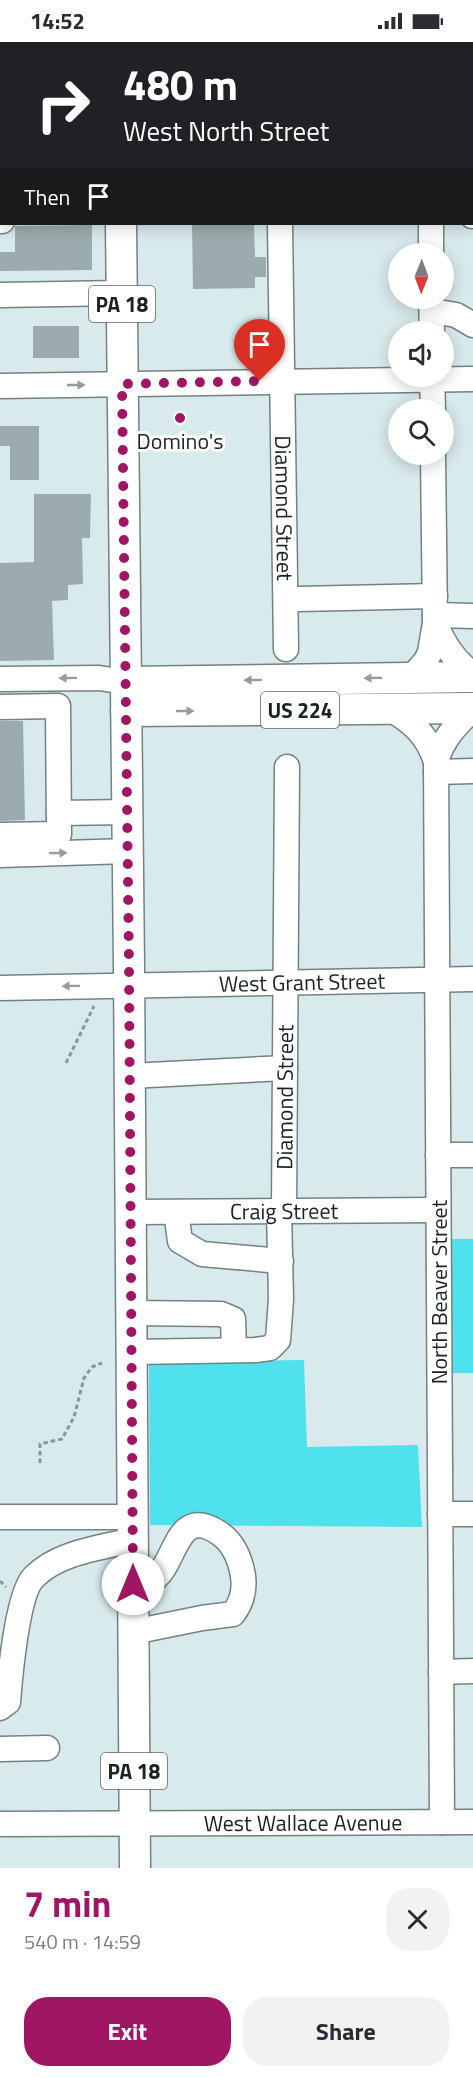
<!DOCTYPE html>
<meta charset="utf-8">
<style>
body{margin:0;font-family:"Titillium Web",sans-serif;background:#f2f2f3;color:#2b2b33;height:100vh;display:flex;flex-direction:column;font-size:22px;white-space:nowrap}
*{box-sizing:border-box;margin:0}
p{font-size:20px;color:#7c7c81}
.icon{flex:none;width:33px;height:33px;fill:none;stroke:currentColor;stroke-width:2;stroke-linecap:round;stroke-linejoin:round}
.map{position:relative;height:1826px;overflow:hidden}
.side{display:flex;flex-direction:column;background:#fff;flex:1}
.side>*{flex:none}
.banner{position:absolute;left:0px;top:0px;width:474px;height:183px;box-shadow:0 3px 15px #0003;background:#202124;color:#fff;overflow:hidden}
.needle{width:39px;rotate:181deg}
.fabs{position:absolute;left:388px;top:201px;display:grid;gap:12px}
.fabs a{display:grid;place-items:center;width:66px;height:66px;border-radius:50%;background:#fff;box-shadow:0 3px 15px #0003;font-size:30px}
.pin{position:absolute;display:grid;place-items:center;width:51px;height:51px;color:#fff;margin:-62px -26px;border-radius:50% 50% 50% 0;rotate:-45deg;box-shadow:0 0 6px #0007}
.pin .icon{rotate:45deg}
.me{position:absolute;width:66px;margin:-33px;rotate:0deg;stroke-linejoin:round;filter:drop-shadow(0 0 4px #0008)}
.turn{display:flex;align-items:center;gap:21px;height:126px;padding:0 24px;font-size:27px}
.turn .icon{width:78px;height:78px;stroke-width:2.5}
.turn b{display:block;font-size:42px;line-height:51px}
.then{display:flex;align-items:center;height:57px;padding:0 24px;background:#0003;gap:12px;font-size:22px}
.round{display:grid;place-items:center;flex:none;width:63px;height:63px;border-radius:24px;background:#f2f2f3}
.summary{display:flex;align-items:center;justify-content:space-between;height:102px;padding:0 24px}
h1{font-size:36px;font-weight:700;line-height:45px;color:#9f1663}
.button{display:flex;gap:12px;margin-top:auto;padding:12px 24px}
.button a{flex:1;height:69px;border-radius:24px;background:#9f1663;color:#fff;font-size:24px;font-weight:700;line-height:69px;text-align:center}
.button a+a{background:#f2f2f3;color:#2b2b33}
.status{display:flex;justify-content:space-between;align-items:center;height:42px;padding:0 30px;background:#fff;direction:ltr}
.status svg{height:16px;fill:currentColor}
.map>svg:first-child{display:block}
.green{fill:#4fe1ed}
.building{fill:#9cacae}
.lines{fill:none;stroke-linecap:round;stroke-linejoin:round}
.minor-casing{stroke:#738283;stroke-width:27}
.major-casing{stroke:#738283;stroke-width:33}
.path{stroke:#8a9798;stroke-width:3;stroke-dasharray:4.5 3;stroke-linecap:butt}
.minor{stroke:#fff;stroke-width:24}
.major{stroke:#fff;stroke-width:30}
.oneway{fill:#989c9c}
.route{stroke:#9f1663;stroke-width:10;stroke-dasharray:0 18}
.poi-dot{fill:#9f1663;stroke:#fff;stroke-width:2}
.labels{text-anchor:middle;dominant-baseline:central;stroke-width:6;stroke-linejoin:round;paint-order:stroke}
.shield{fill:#fff;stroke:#5f6464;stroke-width:1.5}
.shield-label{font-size:21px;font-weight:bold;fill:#1b2222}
.poi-label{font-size:22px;fill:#1b2222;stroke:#fff}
.street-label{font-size:22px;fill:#1b2222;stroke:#fff}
</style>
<div class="status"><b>14:52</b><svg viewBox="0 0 49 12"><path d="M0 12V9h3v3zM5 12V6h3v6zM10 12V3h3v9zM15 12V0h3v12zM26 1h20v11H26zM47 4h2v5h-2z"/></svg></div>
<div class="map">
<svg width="473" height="1826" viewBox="0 0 473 1826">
<rect width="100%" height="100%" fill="#d9eaec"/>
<path class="green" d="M452,1197H473V1331H452Z
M304,1318L307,1405L418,1403L422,1485L150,1483L149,1320Z"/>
<path class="building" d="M192,182H254L255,215H266V235H255V246L193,247Z
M92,183V228L0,229V210H15V184Z
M33,284H79V316H33Z
M0,384H39V438H10V404H0Z
M34,452H91L90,496H82L83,542L68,543V558L52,559L54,618L0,619V521L34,520Z
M0,679H23L25,778L0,779Z"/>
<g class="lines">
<g class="minor-casing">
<g id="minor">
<path d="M275,0V2"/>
<path d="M428,0L429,2"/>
<path d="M472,174H473"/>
<path d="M0,179H2"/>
<path id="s1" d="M280,182L286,607"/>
<path d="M431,182V212"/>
<path d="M0,253L121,251"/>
<path d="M431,256L432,290"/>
<path d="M432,269L456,273L473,283"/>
<path d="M432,334L433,368"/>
<path d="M0,344L473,337"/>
<path d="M298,557L435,554"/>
<path d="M435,573L473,574"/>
<path d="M435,581C444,602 454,619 473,632"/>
<path d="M411,636L426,619L430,610L435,581L433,412"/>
<path d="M0,637L99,636L126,640"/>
<path d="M0,665L58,664L59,792L0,793"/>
<path d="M390,667C413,680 428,694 436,720"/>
<path d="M436,730L473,729"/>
<path d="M59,771L127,770"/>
<path d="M0,813L128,809"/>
<path id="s2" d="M0,946L473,937"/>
<path d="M130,1034L285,1026"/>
<path d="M438,1113H473"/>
<path id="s3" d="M284,1169L287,725"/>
<path id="s4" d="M131,1170L438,1168"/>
<path d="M176,1170L180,1199L202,1212L281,1219"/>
<path d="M131,1271L221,1272L233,1277L234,1308"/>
<path d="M132,1310L255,1308L270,1306L278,1298L281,1257L279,1169"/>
<path d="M440,1472H473"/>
<path d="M0,1475H133"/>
<path d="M133,1542C140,1541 149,1540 155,1536C177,1519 176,1463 219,1491C234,1501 240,1516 243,1534C245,1549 242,1560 233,1572L202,1576L133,1590"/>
<path d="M441,1630L473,1629"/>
<path d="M0,1666L8,1660C10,1635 17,1551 34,1535C59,1510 100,1506 133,1498"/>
<path d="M0,1707L47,1706"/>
<path d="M442,1780L436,720C442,697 457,682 473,667"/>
<path id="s5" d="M0,1782L473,1780"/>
</g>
</g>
<g class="major-casing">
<path id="major" d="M118,0V2
M121,182L129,924L135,1826
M126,640L473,635
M126,669L473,666"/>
</g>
<path class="path" d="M66,1021L94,964
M40,1421V1402L62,1397L74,1375L84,1336L92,1325L102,1321
M0,1539L6,1545"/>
<use href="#minor" class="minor"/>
<use href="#major" class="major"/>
</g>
<defs><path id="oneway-solid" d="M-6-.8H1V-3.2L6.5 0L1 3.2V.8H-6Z" transform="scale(1.5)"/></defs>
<g class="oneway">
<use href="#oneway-solid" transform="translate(76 343)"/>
<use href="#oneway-solid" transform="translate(68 636) rotate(179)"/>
<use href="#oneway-solid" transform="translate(373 636) rotate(179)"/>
<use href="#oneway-solid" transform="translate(253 638) rotate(179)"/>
<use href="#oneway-solid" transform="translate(185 669)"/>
<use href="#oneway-solid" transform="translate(58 811) rotate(-1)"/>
<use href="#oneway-solid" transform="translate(71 944) rotate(179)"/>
</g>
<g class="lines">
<path class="route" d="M133,1542L129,924L122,342L260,339"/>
</g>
<circle class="poi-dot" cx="180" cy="376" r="6"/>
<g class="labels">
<g class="shield">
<rect x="89" y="244" width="66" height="36" rx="4.5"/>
<rect x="261" y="650" width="78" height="36" rx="4.5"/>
<rect x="101" y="1711" width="66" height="36" rx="4.5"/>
</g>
<g class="shield-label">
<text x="122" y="262">PA 18</text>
<text x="300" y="668">US 224</text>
<text x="134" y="1729">PA 18</text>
</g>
<g class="poi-label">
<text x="180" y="399">Domino's</text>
</g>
<g class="street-label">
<text stroke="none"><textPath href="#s1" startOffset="284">Diamond Street</textPath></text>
<text stroke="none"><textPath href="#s2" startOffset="302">West Grant Street</textPath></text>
<text stroke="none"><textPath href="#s3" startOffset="114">Diamond Street</textPath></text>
<text stroke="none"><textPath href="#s4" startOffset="153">Craig Street</textPath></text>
<text transform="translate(439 1250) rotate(-90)">North Beaver Street</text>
<text stroke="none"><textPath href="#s5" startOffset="303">West Wallace Avenue</textPath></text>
</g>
</g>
</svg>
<div class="fabs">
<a><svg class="needle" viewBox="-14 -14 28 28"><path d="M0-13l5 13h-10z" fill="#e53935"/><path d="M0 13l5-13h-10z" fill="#7c7c81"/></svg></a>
<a><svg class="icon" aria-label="sound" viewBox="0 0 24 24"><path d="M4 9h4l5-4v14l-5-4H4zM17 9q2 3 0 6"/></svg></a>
<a><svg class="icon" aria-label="search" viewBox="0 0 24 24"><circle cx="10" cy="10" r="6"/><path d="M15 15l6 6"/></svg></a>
</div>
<div class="pin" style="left:260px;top:339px;background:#d93025"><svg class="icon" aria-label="arrive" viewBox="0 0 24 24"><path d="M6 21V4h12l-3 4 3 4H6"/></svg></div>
<svg class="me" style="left:133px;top:1542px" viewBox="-20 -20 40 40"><circle r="19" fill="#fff"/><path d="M0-13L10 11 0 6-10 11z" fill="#9f1663"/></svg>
<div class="banner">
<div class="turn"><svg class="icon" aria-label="right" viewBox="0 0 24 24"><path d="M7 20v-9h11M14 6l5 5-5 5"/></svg><div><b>480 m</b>West North Street</div></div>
<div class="then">Then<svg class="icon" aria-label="arrive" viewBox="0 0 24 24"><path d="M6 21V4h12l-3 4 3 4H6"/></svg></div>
</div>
</div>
<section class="side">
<div class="summary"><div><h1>7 min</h1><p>540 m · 14:59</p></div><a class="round"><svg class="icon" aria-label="close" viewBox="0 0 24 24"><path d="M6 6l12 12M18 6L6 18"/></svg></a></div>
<div class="button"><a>Exit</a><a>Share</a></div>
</section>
